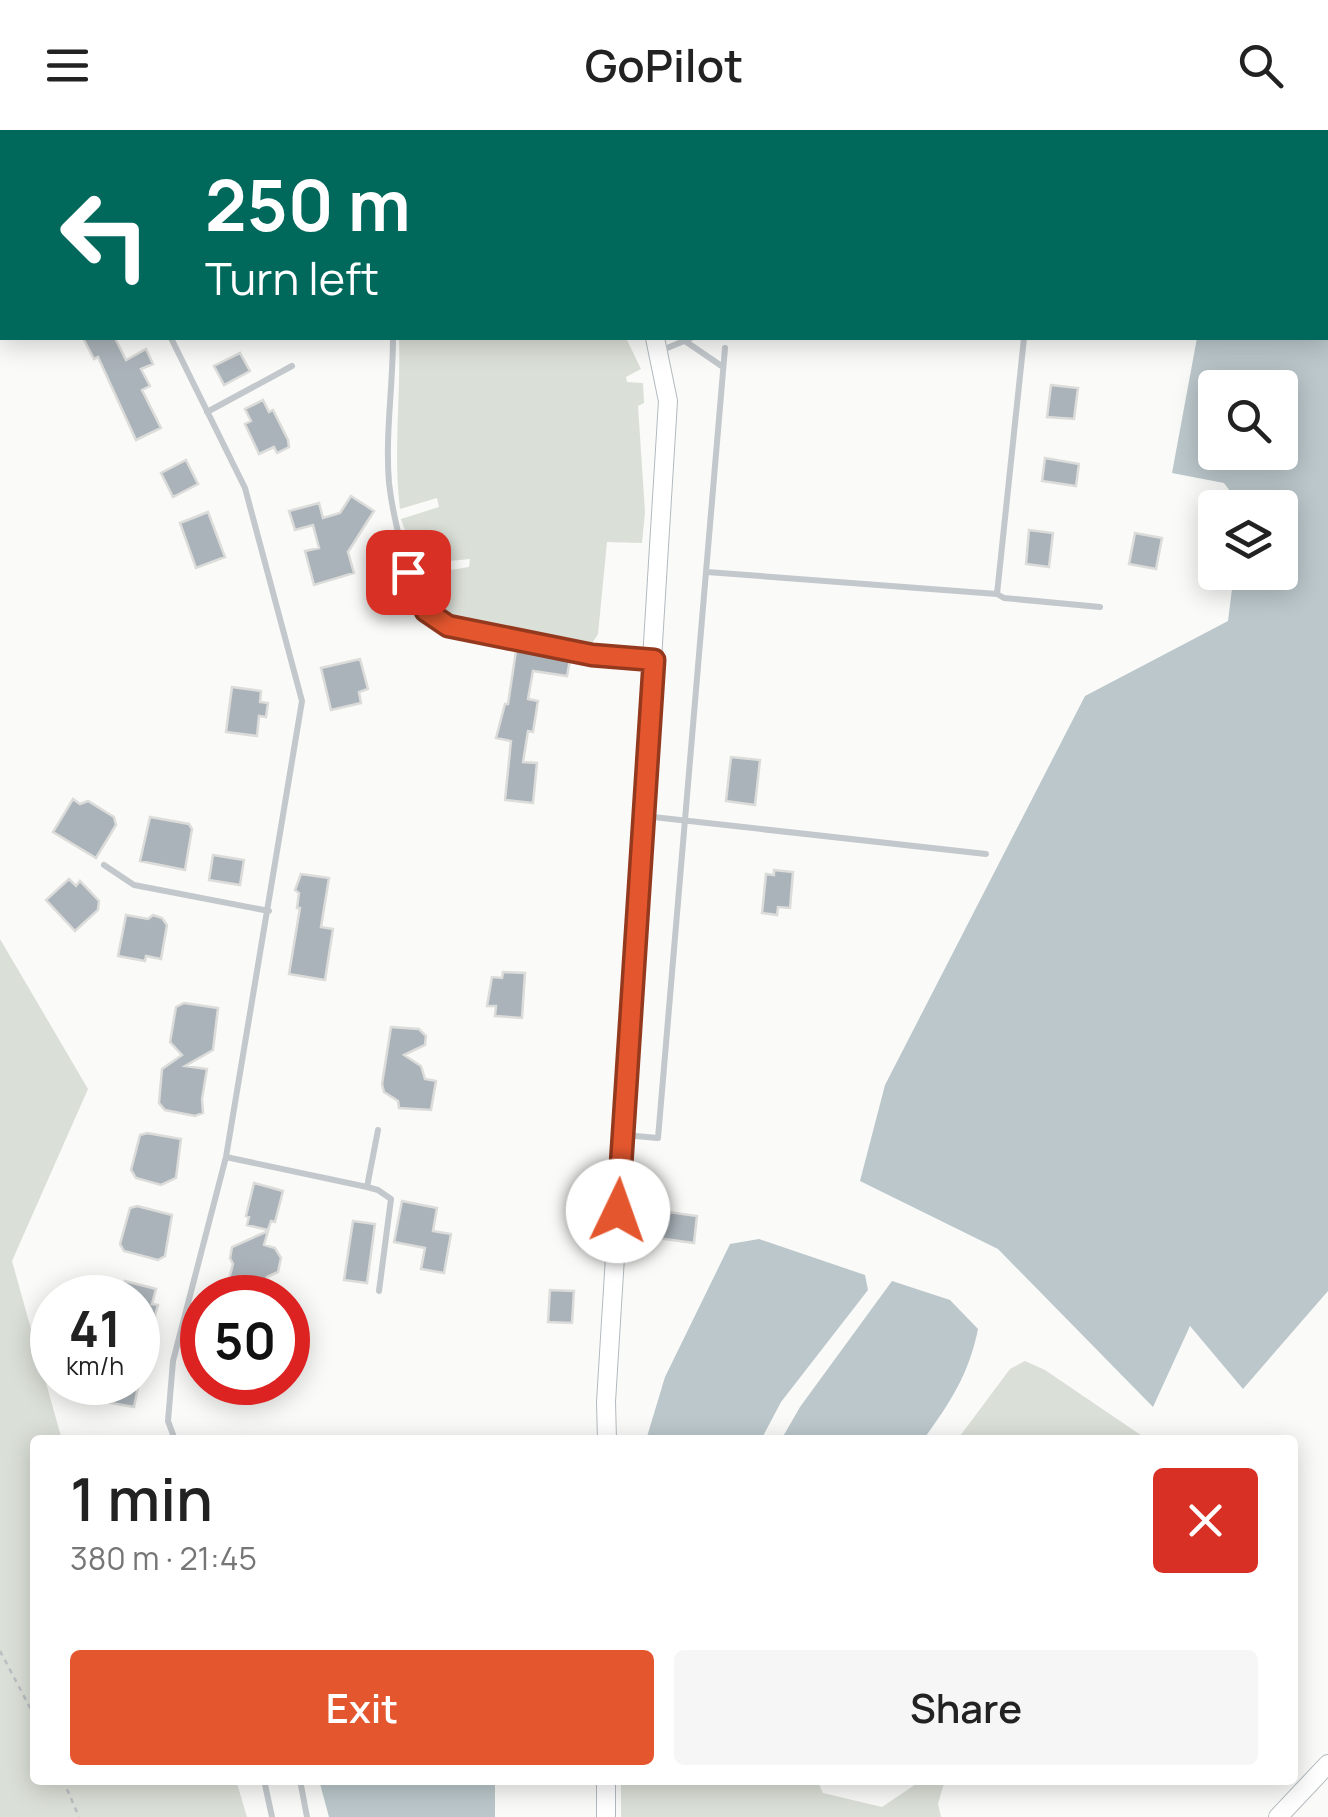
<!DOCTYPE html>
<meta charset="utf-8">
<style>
body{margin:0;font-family:Manrope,sans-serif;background:#f6f6f6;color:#222;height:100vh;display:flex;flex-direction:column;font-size:38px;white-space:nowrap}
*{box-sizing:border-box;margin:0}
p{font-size:32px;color:#767676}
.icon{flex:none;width:55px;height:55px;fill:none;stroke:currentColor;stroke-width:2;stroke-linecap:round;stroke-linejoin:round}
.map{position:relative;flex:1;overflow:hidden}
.panel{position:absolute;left:30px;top:1305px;width:1268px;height:350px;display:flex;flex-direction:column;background:#fff;border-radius:10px;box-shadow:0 5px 25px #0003}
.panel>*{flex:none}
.banner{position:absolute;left:0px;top:0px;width:1330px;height:210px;box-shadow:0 5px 25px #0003;background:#00695c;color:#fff;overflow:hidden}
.tools{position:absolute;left:1198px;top:240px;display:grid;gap:20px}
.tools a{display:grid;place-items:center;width:100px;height:100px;border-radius:10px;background:#fff;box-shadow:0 5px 25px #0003;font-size:50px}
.speed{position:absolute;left:30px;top:1145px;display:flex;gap:20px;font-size:50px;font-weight:700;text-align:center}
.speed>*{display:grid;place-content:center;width:130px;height:130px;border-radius:50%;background:#fff;box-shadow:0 5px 25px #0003;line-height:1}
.speed small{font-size:25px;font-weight:400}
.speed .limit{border:15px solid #d22;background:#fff;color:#111}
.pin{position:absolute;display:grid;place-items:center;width:85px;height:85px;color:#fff;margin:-42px;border-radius:20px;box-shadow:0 5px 15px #0006}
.me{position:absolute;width:110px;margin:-55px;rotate:3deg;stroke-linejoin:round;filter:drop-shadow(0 0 8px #0008)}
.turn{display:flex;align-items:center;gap:35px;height:210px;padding:0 40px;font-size:45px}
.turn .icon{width:130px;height:130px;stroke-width:2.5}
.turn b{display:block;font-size:70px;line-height:85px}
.round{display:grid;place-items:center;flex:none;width:105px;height:105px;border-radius:10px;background:#f6f6f6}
.head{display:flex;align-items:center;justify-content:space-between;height:170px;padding:0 40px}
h1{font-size:60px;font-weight:600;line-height:75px}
.primary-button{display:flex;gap:20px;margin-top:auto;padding:20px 40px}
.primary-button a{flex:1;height:115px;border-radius:10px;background:#e4572e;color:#fff;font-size:40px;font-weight:600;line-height:115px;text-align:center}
.primary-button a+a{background:#f6f6f6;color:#222}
header{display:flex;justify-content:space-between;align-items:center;height:130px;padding:0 40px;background:#fff;font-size:45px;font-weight:600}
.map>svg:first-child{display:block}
.green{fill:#dadfd7}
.water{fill:#bbc7cb;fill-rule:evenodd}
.building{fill:#aab3b9;stroke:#dcdcda;stroke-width:2.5}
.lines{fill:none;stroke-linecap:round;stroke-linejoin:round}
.secondary-casing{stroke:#b3babf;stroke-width:20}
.path{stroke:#bbbfc2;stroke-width:2.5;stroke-dasharray:5 5;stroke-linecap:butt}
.service{stroke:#c3c8cc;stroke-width:6}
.secondary{stroke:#fff;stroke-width:18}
.route-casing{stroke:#94391e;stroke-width:25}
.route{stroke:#e4572e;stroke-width:18}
</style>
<header><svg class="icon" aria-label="menu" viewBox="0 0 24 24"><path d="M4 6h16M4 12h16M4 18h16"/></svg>GoPilot<svg class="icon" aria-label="search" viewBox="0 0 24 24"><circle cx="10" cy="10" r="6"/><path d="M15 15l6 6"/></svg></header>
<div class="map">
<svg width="1328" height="1687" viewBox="0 0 1328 1687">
<rect width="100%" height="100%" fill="#fafaf8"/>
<path class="green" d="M399,208H626L641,239L626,247L627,252L643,253L644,273L638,276L645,382L642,413L607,412L598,504L591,515L453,490L431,475L419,453L421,445L469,437L470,429L417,434L401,389L439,377L437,368L400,379C393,324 401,265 399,208Z
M0,809L88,959L12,1131L62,1310H35V1650H236L247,1687H0Z
M1025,1231L1045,1240L1148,1310H957L1010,1239Z
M621,1650H817L823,1663L882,1677L922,1650H943L944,1653L938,1674L941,1687H621Z"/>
<path class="water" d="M1328,194V1161L1243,1259L1190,1196L1153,1277L998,1119L860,1051L885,955L1085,566L1228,491L1234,443L1280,442V378L1242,377L1224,353L1172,343L1197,208H1328ZM1215,258H1280V322H1215Z
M759,1109L865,1145L868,1160L781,1272L761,1310H646L665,1247L730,1114Z
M892,1151L950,1170L978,1199C969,1244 950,1273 923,1310H781L800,1277Z
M319,1650H495V1687H329Z"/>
<path class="building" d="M83,208H115L126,230L146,219L153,234L141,239L150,256L142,260L161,298L136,310L98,227L94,229Z
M240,223L250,241L224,255L214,236Z
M1051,255L1078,258L1074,289L1047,287Z
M263,270L269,282L273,280L288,310L289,317L277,323L274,317L259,324L245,294L251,291L245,279Z
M1045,328L1079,334L1076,356L1042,351Z
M186,330L198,354L173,367L161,343Z
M351,366L374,381L348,422L354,443L314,455L305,421L319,418L313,395L295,400L289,381L319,373L323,388L340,383Z
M208,382L225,427L196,438L180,393Z
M1029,400L1053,403L1049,437L1026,434Z
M1135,403L1162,408L1156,439L1129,434Z
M516,521L570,530L567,546L533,541L528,569L538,571L533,602L528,601L523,632L537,633L533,673L505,670L511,611L496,608L505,574H508Z
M360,529L368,559L359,562L361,573L331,580L321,538Z
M232,557L261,561L260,572L268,573L266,587L259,586L257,606L226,602Z
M731,627L760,630L755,675L726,671Z
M73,669L80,674L88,671L114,687L116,695L96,728L53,702Z
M150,687L189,694L192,699L185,740L140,731Z
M213,725L244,730L240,755L209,750Z
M774,740L793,742L790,778L778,777L777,785L762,783L766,744L774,745Z
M301,744L329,748L321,797L333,799L325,850L289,844L300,778H297L299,763L295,760Z
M69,749L76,756L80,751L99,771L98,780L75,801L46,770Z
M126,785L148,789L153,785L162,788L167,795L161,829L146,826L145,831L118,826Z
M503,842L525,843L522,888L495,886L496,876H487L492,847L502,848Z
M184,873L218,878L213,920L185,936L207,939L202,969L203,983L195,986L165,980L159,973L162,939L182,925L170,912L176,877Z
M391,897L419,899L426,906L425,915L404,925L421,936L425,949L436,951L431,980L399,978L398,971L384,962L382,954Z
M147,1003L181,1009L176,1048L161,1055L136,1048L131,1040L140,1005Z
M254,1053L283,1061L275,1092L271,1091L268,1100L247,1095L249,1087L246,1086Z
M402,1071L437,1078L433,1101L451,1104L444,1143L421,1139L425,1118L394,1112Z
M137,1076L172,1085L165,1126L158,1130L124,1121L120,1114L130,1078Z
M661,1081L697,1086L694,1113L657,1108Z
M353,1091L375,1094L367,1153L344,1150Z
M268,1101L264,1115L275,1118L281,1128L278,1142L267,1147L266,1151L261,1150L259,1157L229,1149L233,1134L230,1128L232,1117Z
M125,1151L156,1159L152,1174L158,1175L154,1189L138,1226V1168H121Z
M550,1160L574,1161L572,1193L548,1192Z
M104,1252H139L134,1277L100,1271Z"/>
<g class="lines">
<g class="secondary-casing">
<path id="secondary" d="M553,0L554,2
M607,1310L606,1272L668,271L655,208
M606,1687V1650
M1278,1687L1328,1634"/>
</g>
<path class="path" d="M1168,2L1169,0
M0,1521L35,1587
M63,1650L79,1687"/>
<path class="service" d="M919,0V2
M0,107H2
M171,208L245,358L302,571L226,1027L173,1231L168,1291L175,1310
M393,208C393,256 385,305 389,353C392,379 398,404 405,429C412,457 420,484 449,496L592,525L652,530
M685,211L723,237
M660,221L691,208
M207,282L292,236
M707,442L997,464L1004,468L1100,477
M997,464L1024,208
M644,686L986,724
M104,735L134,755L269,781
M624,1005L658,1008L725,218
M226,1027L367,1057L378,1000
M367,1057L378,1060L391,1069L379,1161
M264,1650L272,1687
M300,1650L307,1687"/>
<use href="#secondary" class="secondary"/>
</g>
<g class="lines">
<g class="route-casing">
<path id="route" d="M408,442L426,481L448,496L592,525L654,530L618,1081"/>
</g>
<use href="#route" class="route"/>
</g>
</svg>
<div class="tools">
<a><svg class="icon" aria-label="search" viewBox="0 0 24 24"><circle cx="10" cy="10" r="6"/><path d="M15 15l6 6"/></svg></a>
<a><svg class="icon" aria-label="layers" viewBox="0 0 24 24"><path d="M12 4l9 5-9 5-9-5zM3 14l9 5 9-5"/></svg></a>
</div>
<div class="speed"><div>41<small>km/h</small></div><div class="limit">50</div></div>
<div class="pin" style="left:408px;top:442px;background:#d93025"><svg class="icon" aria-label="arrive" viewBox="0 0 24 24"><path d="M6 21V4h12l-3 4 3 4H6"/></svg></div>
<svg class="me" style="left:618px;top:1081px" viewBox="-20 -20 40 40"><circle r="19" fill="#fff"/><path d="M0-13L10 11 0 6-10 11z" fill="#e4572e"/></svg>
<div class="banner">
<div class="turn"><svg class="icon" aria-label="left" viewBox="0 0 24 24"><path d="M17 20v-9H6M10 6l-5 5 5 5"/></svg><div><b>250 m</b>Turn left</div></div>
</div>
<section class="panel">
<div class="head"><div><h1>1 min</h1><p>380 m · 21:45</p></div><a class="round" style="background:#d93025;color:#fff"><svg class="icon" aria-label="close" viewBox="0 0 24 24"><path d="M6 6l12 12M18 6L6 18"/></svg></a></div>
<div class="primary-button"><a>Exit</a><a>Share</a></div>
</section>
</div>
